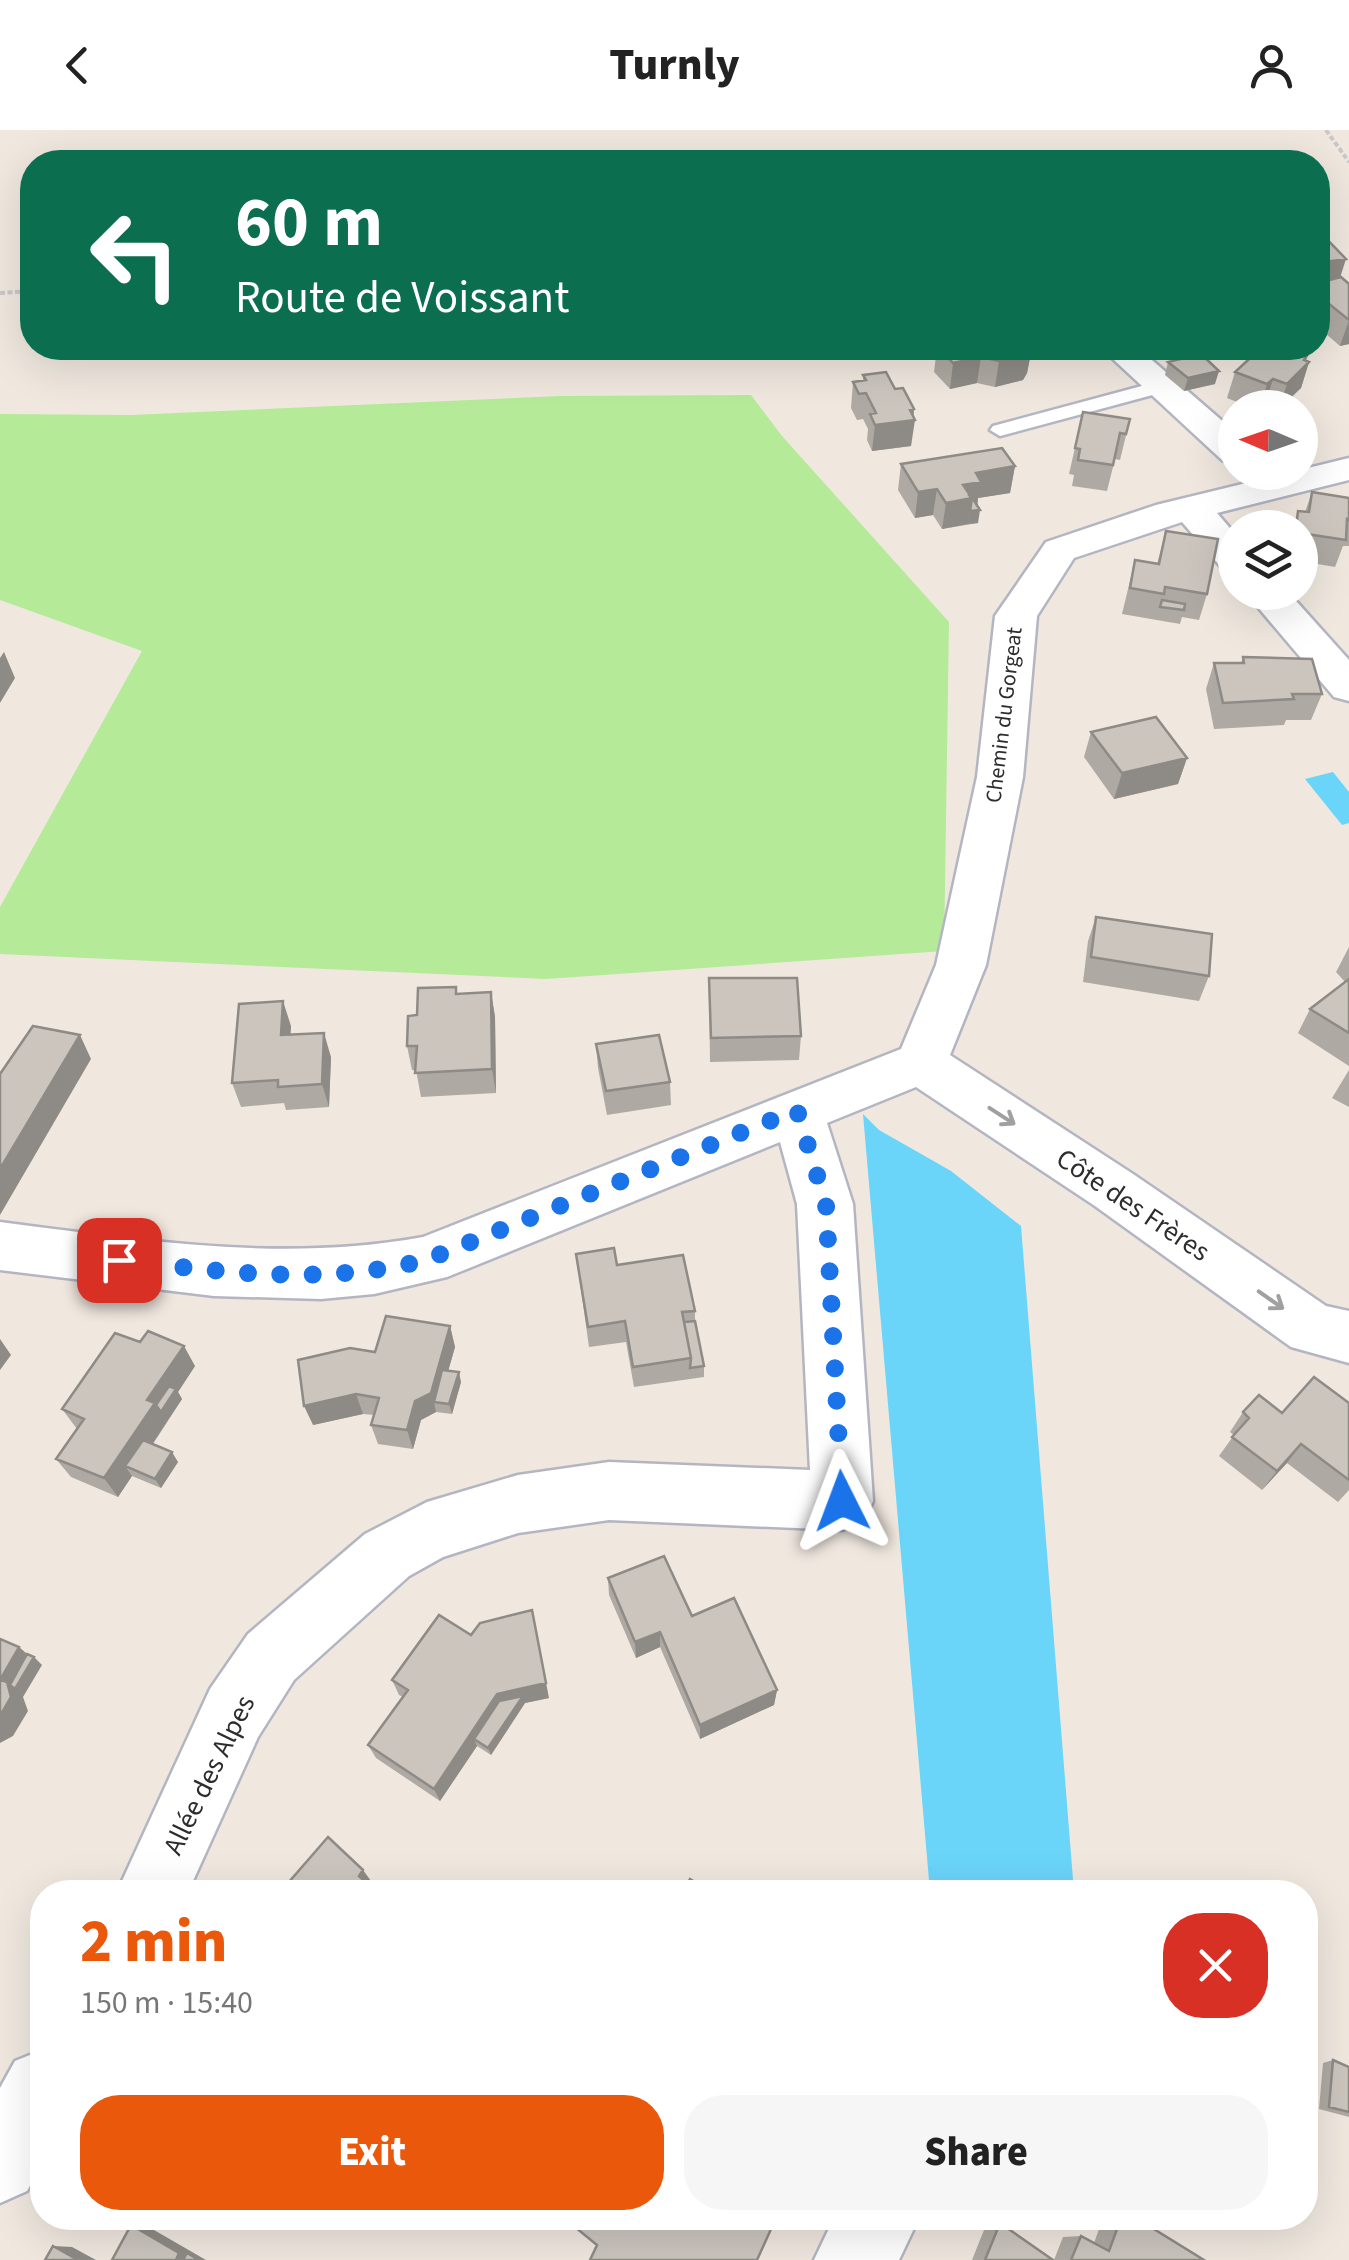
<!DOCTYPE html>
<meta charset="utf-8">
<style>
body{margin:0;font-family:"Source Sans 3",sans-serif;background:#f6f6f6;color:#222;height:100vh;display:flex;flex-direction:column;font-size:38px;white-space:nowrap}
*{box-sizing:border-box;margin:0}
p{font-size:32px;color:#767676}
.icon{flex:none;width:55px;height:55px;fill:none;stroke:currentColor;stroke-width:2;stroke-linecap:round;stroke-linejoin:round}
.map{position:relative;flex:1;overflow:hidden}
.side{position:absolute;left:30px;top:1750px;width:1288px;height:350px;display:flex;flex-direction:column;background:#fff;border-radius:40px;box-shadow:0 10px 40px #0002}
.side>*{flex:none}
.top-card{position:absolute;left:20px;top:20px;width:1310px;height:210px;border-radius:40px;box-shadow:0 10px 40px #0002;background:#0b6e4f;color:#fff;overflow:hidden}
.needle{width:65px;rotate:272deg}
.controls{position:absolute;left:1218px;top:260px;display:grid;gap:20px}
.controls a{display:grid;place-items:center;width:100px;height:100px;border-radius:50%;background:#fff;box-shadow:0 10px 40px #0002;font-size:50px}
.pin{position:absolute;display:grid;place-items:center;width:85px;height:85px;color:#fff;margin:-42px;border-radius:20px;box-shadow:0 5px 15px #0006}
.me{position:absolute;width:110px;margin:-55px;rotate:357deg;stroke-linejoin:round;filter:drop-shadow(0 0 8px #0008)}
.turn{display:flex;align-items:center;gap:35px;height:210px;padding:0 50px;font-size:45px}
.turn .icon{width:130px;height:130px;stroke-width:2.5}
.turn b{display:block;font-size:70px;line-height:85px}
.round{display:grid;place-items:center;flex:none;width:105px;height:105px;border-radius:40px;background:#f6f6f6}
.head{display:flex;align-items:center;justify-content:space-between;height:170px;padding:0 50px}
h1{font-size:60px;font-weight:800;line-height:75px;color:#ea580c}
.button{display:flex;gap:20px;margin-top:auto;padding:20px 50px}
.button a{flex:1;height:115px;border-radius:40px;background:#ea580c;color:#fff;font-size:40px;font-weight:800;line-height:115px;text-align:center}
.button a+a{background:#f6f6f6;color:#222}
header{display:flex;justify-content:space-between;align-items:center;height:130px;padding:0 50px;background:#fff;font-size:45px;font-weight:800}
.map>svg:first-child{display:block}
.green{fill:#b4ea98}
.water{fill:#6ad4f9}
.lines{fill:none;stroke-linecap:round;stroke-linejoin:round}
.service-casing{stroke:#b3b6c2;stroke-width:5}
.minor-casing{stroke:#b3b6c2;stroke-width:5}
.path{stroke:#c8c8c8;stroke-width:4;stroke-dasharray:5 2.5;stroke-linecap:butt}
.service{fill:#fff;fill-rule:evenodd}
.minor{fill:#fff;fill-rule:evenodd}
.wall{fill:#afa9a3}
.shaded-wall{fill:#8e8a85}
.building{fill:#cbc5be;stroke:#8e8a85;stroke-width:2.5}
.oneway{stroke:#a0a0a0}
.route{stroke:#1a73e8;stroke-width:18;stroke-dasharray:0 32.4}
.labels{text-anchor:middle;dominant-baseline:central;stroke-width:8;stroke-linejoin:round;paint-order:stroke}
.far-street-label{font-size:22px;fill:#2d2d2d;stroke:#fff}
.street-label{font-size:28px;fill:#2d2d2d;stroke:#fff}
</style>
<header><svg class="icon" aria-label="back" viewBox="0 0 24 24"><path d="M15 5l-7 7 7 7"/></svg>Turnly<svg class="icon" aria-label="person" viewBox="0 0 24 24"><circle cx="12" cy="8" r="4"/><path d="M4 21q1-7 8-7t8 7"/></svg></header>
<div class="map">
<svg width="1349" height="2130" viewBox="0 0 1349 2130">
<rect width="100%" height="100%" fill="#f0e8df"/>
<path class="green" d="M751,265L782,306L949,492L944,821L546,849L0,824V777L142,521L0,470V284L131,285L561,266Z"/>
<path class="water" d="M1333,642L1349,662V693L1342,695L1305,649Z
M863,984L879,1000L951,1041L1021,1096L1074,1762H930Z"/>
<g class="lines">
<g class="service-casing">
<path id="service" d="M1164,250L1171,252V260L1000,306L990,300L993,296Z"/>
</g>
<g class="minor-casing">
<path id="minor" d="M1101,218H1138L1235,302V333L1222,330Z
M1349,328V350L1217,383L1235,404V440L1221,437L1182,392L1074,428L1037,486L1023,647L986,835L950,925L1133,1044L1326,1176L1349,1181V1233L1291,1217L1095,1076L916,957L827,993L853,1074L873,1371L864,1392L842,1400L609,1390L518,1403L443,1427L409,1446L294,1550L258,1607L188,1762H117L210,1559L248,1504L365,1404L427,1372L518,1345L609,1332L810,1340L797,1074L780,1012L447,1147L374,1164L321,1169L214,1166L0,1140V1092C142,1110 281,1133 423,1107L901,919L936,835L977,647L995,486L1046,412L1156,375Z
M1245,462H1288L1349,530V571L1334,567Z
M42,1920V2034L27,2061L0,2073V1958L15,1931Z
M834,2088H919L899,2130H814Z"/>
</g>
<path class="path" d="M1326,0L1349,32
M0,163L32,161"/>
<use href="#service" class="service"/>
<use href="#minor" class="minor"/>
</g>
<path class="wall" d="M1318,100L1340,148L1349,154V214L1340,216L1318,197Z
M937,218H1032L1027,243L1023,250L995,257L977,253L950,259L934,242Z
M1308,224L1306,231L1309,232L1301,258L1281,278H1272L1265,275L1262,278H1252L1227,268L1235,242Z
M1168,232L1215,254L1184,261L1165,245Z
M863,245L895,259L914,279L911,316L872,321L867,310L868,299L863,289L857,290L851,278L853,252L863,251Z
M1083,282L1130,289L1120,330L1115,329L1107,361L1072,356L1074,345L1069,344Z
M901,334L1015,336L1010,363L978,368V393L942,399L933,385L915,388L898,360Z
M1312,362L1349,368V416H1343L1335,437L1300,431V398H1292L1298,381L1305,382Z
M1166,401L1207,464L1199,490L1182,487L1180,494L1122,484L1135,430L1157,434Z
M1243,527L1322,564L1311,590H1286L1284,595L1214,599L1206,559L1214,533H1241Z
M1091,602L1187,628L1178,654L1114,669L1084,627Z
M1096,787L1209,846L1199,871L1083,852L1088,811Z
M1349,817V936L1298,903L1310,879L1345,852L1336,842Z
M709,848L801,906L799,930L710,932Z
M491,862L495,887L496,963L421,967L416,940H412L407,916L417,885L457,864Z
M291,896L290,905L331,927L329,977L286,980L284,973L241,977L232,953Z
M596,914L670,952L671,975L607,985L598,938Z
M1349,940V977L1332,968Z
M576,1124L617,1135L695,1181V1191L704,1236V1247L634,1257L626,1212L589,1217Z
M450,1196L455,1217L448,1241L461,1252L452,1284L436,1282L421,1290L413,1319L378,1314L371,1295L374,1285L363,1284L313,1295Z
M140,1212L195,1236L178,1262L182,1269L153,1314L178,1332L161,1358L132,1346L118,1367L71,1347L56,1329L77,1299L62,1279Z
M1349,1273V1360L1338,1372L1287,1333L1262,1360L1219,1326L1234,1305L1230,1302L1243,1282L1282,1283Z
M608,1448L692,1486L777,1560L774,1575L700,1609L660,1517L636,1528L609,1465Z
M392,1550L549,1568L525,1573L491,1625L477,1616L440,1671L376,1628L368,1615L403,1567L399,1565Z
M1333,1930L1349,1937V1987L1319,1979L1323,1933Z
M1103,2088H1136L1204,2130H1054L1063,2107L1081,2106L1094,2113Z
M1000,2093L1053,2130H972L986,2095Z"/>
<path class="shaded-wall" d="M1346,129L1338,154L1318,157V133Z
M1349,190V214L1340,216Z
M1032,218L1027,243L1023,250L995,257L999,231Z
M1308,224L1304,237L1309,232L1301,258L1279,278L1287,254Z
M981,227L977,253L950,259L953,233Z
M1219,241L1215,254L1184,261L1188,248Z
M1273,249L1265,275L1260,278L1267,254Z
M914,279L913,291L915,290L911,316L872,321L875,295Z
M1015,336L1010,363L978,368L976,378L970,379L968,394L942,399L946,373L976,343Z
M937,359L933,385L915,388L918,362Z
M980,380L978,393L968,394L970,381Z
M4,522L15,548L0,573V528Z
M1187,628L1178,654L1114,669L1122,643Z
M491,862L495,887L496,963L492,939Z
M283,871L291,896L289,929L281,905Z
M324,903L331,927L329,977L322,954Z
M80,905L91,929L0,1085V1039Z
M450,1196L455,1217L439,1273L434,1272L436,1282L421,1290L413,1319L407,1300L415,1271Z
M0,1209L11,1225L0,1240Z
M184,1216L195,1236L178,1262L182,1269L135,1340L125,1336L132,1346L118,1367L104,1348L147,1270Z
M459,1242L461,1252L452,1284L449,1274Z
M356,1264L363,1284L313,1295L304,1276Z
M1301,1314L1287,1333L1262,1360L1277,1341Z
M172,1322L178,1332L161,1358L155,1349Z
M532,1480L549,1568L525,1573L491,1625L488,1618L474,1609L477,1616L440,1671L434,1659Z
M660,1502V1517L636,1528L635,1512Z
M19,1517L33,1529L34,1527L42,1535L23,1567L28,1581L13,1606L0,1613V1550Z
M777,1560L774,1575L700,1609V1595Z
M363,1740L371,1751L367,1756L359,1746Z
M131,2095L147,2096L206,2130H176Z
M53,2116L72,2117L96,2130H78Z"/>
<path class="building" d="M1318,100L1346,129L1318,133Z
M1341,147L1349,154V190L1318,165V153Z
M939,218H1032L1027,225L999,231L981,227L953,233Z
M1261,218H1289L1308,224L1304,230L1309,232L1287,254L1273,249L1267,254L1235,242Z
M1201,224L1219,241L1188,248L1168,232Z
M886,242L895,259L903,258L914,279L910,280L915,290L875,295L870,284L876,283L866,263L859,264L853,252L866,250L863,245Z
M1083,282L1130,289L1126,304L1120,303L1113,335L1078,330L1080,319L1075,318Z
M1002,318L1015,336L976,343L981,352L963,355L972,368L946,373L937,359L918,362L901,334Z
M1312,362L1349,368V390L1347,389L1346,410L1300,403V398H1296L1298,381L1309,382Z
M970,366H971L980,380L970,381L972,368Z
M1166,401L1218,409L1207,464L1165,457L1164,464L1130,458L1135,430L1159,434Z
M1162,470L1185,474L1184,480L1160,477Z
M1243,527L1312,529L1322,564H1292L1294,569L1223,573L1214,533H1244Z
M1156,587L1187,628L1122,643L1091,602Z
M1096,787L1212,804L1209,846L1091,827Z
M709,848H797L801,906L711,908Z
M1349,849V903L1310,879Z
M456,857V864L491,862L492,939L415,943L417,916H407L408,886L417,885L418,858Z
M283,871L281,905L324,903L322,954L278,957V950L232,953L239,874Z
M33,896L80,905L0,1039V944Z
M659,905L670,952L606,961L596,914Z
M614,1118L617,1135L683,1125L695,1181L682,1182L691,1228L633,1237L625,1191L588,1197L576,1124Z
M386,1186L450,1196L431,1263L415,1271L407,1300L371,1295L379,1268L356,1264L304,1276L298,1230L350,1218L375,1222Z
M695,1191L704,1236L690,1238L691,1228L684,1192Z
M148,1201L184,1216L147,1270L155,1273L104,1348L56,1329L84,1289L62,1279L115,1203L140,1212Z
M442,1240L459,1242L449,1274L434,1272Z
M1314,1247L1349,1273V1350L1301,1314L1277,1341L1232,1307L1249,1288L1243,1282L1259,1265L1282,1283Z
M169,1256L176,1259L161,1282L156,1275Z
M143,1310L172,1322L155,1349L125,1336Z
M664,1426L692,1486L734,1468L777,1560L700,1595L660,1502L635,1512L608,1448Z
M532,1480L546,1553L497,1564L434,1659L368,1615L408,1560L392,1550L439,1485L471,1505L480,1493Z
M0,1509L19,1517L0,1550Z
M27,1524L34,1527L15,1559L10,1555Z
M0,1550L7,1552L11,1567L0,1586Z
M523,1566L488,1618L474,1609L499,1571Z
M328,1707L363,1740L359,1746L376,1762H285L282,1760Z
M690,1749L712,1762H683Z
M1333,1930L1349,1937V1982L1329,1977Z
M564,2088H776L757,2130H590L597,2115Z
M1121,2088H1136L1204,2130H1071L1081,2106L1109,2121Z
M1000,2093L1053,2130H985Z
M131,2095L179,2123L176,2130H112Z
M53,2116L78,2130H45Z
M187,2123L199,2130H183Z"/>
<defs><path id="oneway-shaft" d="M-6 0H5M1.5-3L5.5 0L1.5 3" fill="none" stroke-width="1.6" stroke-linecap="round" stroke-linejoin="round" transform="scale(2.5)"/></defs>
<g class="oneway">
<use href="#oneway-shaft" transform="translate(1002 986) rotate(33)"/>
<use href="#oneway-shaft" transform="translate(1271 1170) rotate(35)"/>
</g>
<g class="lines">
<path class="route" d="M119,1130C226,1142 320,1156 426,1130L797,980L826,1074L842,1371"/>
</g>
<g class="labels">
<g class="far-street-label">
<text transform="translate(1004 585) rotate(-83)">Chemin du Gorgeat</text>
</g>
<g class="street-label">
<text transform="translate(1133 1075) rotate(34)">Côte des Frères</text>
<text transform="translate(209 1645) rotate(-64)">Allée des Alpes</text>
</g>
</g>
</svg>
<div class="controls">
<a><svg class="needle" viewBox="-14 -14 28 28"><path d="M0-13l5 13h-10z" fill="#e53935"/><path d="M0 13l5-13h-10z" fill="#767676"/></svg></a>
<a><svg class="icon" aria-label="layers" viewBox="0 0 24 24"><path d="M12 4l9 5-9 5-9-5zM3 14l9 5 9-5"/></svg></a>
</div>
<div class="pin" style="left:119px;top:1130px;background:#d93025"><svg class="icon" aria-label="arrive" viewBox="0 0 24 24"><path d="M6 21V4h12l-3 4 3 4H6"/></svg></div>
<svg class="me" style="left:842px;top:1371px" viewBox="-20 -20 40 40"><path d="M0-17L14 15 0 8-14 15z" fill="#1a73e8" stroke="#fff" stroke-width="4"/></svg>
<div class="top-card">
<div class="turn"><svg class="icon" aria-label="left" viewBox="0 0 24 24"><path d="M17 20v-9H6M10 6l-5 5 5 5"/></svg><div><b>60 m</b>Route de Voissant</div></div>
</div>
<section class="side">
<div class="head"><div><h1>2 min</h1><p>150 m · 15:40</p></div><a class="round" style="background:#d93025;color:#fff"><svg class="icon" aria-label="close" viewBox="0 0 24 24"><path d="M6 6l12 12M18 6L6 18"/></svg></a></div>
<div class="button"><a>Exit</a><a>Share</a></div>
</section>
</div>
